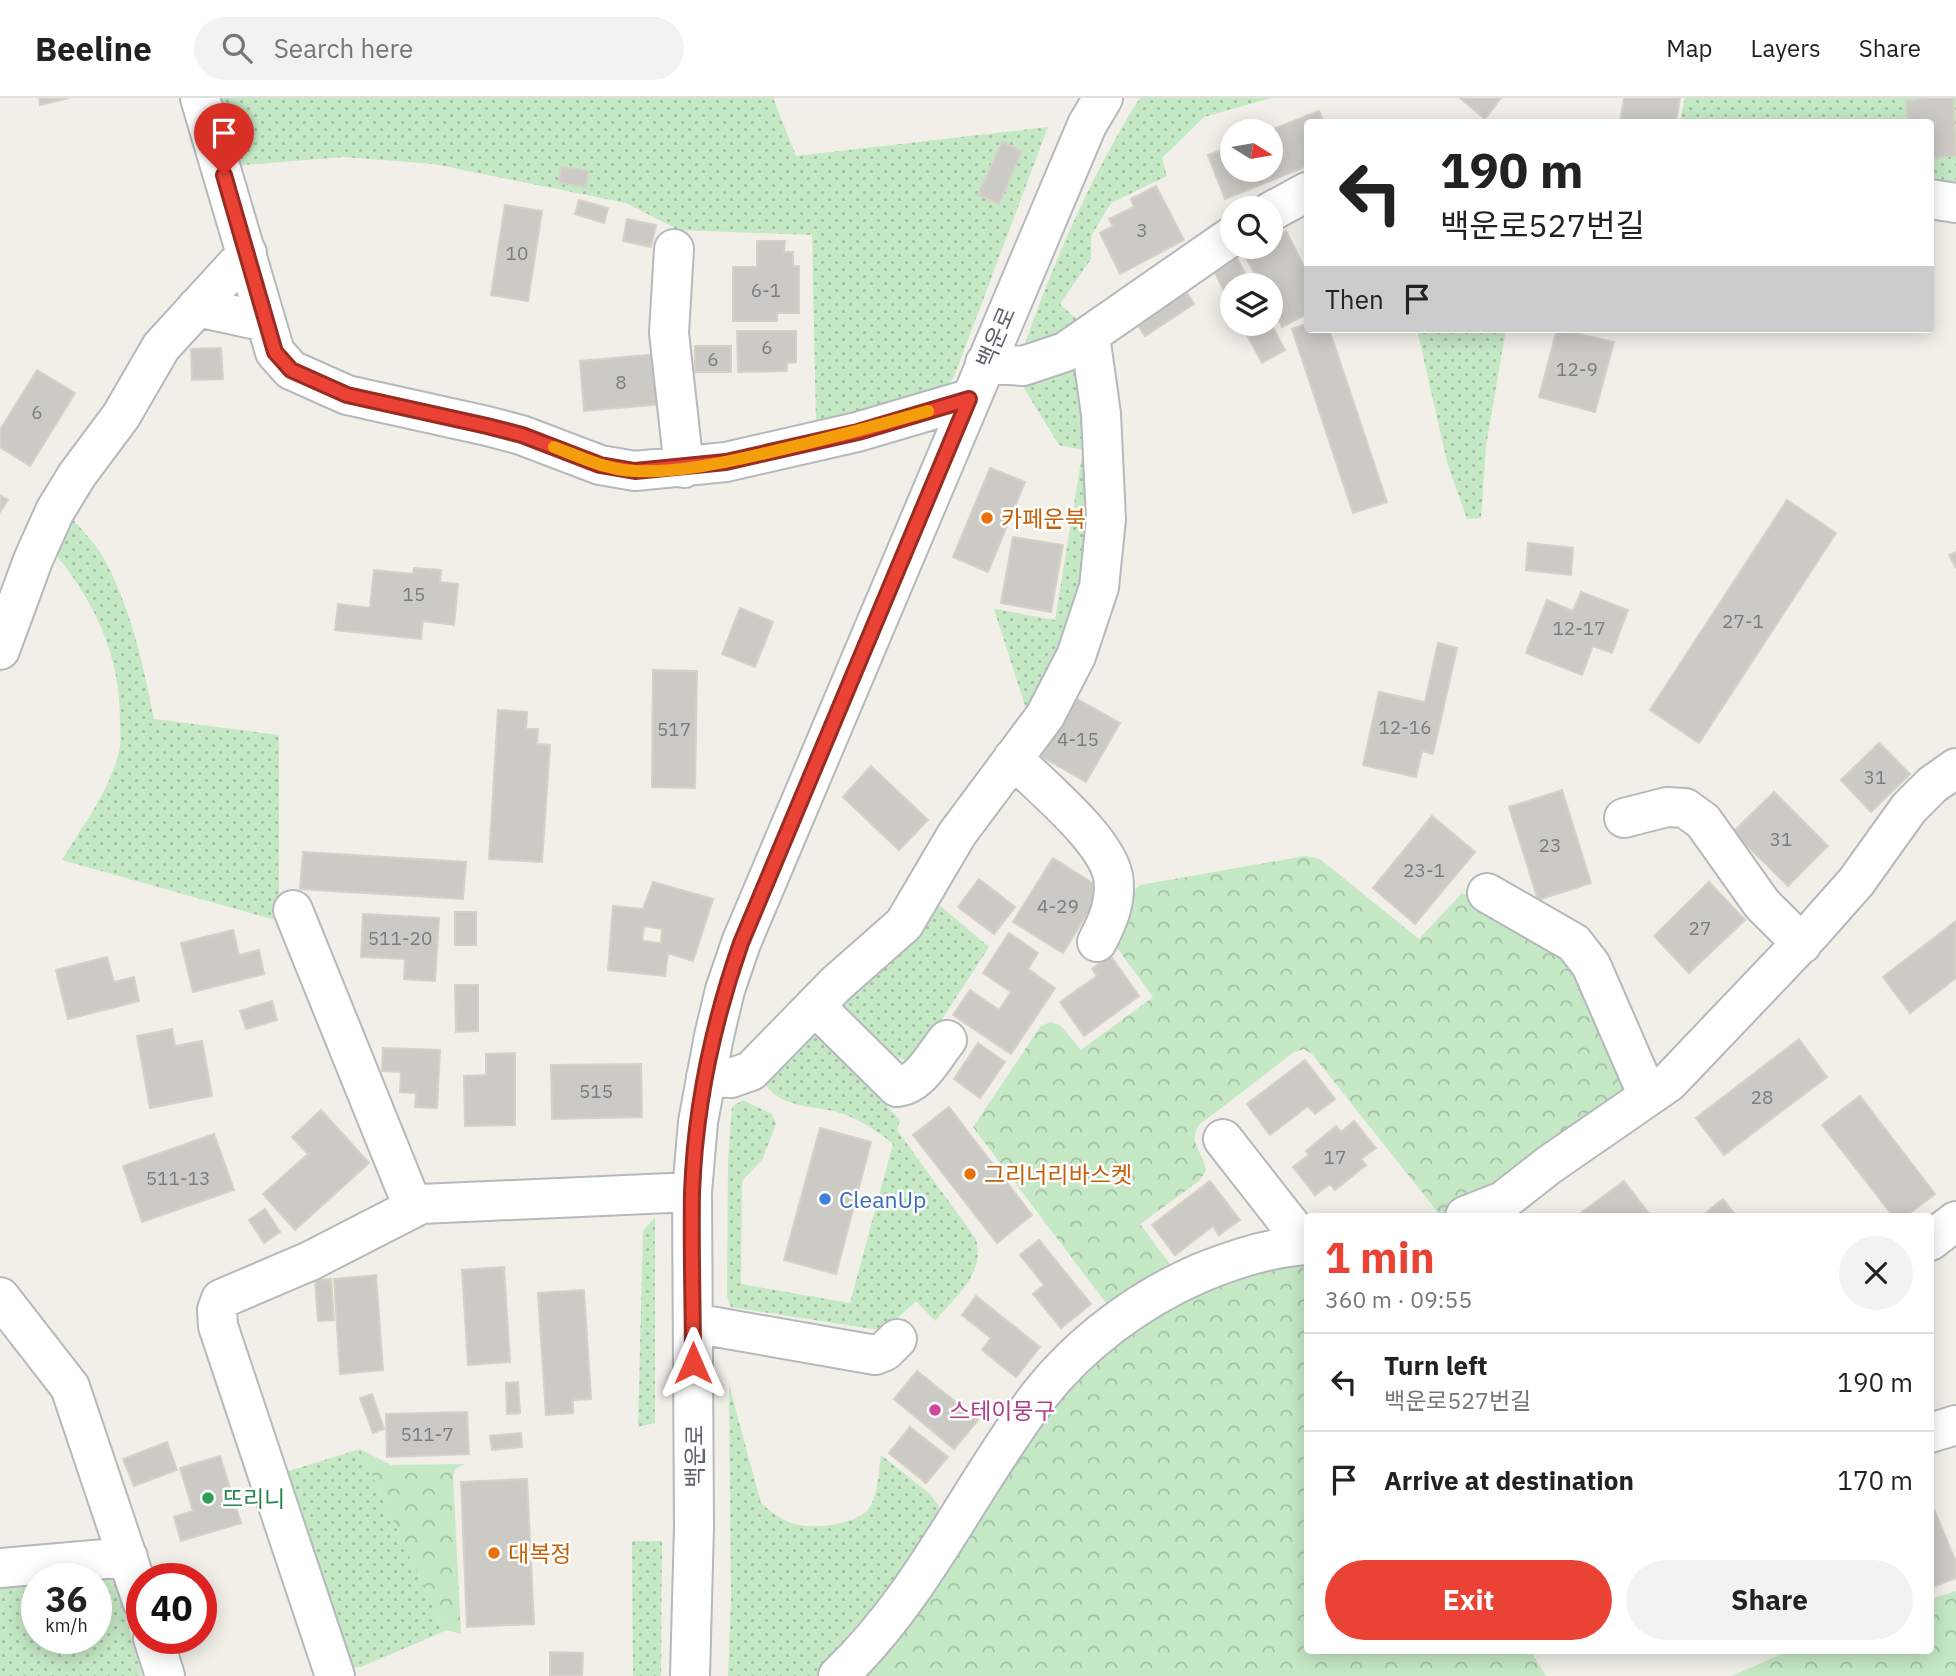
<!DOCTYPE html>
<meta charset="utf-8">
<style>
body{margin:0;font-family:"IBM Plex Sans","Noto Sans KR",sans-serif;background:#f2f2f2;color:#222;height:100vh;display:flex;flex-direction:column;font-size:26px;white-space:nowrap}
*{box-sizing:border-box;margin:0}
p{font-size:23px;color:#767676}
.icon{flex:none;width:38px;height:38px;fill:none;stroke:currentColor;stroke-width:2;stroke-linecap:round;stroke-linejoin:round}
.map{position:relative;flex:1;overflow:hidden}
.panel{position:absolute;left:1304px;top:1115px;width:630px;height:441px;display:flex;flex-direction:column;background:#fff;border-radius:7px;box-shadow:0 4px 18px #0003}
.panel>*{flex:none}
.top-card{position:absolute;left:1304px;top:21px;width:630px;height:214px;border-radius:7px;box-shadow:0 4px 18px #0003;background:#fff;color:#222;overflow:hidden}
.needle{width:46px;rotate:101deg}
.tools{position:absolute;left:1220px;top:21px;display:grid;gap:14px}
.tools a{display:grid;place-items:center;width:63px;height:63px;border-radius:50%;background:#fff;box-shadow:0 4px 18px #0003;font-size:35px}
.speed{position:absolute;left:21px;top:1465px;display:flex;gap:14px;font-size:35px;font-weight:700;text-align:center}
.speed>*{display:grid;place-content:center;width:91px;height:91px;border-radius:50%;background:#fff;box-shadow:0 4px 18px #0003;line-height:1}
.speed small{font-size:18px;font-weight:400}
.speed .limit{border:10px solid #d22;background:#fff;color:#111}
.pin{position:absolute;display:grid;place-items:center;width:60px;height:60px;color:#fff;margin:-72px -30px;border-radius:50% 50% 50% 0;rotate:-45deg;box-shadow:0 0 7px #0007}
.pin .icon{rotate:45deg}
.me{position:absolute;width:77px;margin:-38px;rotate:0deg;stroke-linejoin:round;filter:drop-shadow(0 0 5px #0008)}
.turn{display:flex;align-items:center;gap:24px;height:147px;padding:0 21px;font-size:32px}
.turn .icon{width:91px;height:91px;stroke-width:2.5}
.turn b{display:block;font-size:49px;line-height:60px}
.then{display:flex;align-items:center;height:66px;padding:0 21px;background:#0003;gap:14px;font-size:26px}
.round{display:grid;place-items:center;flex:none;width:74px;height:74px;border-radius:37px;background:#f2f2f2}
.head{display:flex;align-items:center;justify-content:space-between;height:119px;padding:0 21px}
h1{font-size:42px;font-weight:700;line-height:52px;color:#ea4335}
.action{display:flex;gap:14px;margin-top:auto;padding:14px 21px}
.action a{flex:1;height:80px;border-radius:42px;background:#ea4335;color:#fff;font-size:28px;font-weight:700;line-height:80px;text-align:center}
.action a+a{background:#f2f2f2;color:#222}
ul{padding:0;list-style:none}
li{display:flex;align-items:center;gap:21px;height:98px;padding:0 21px;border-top:2px solid #e0e0e0}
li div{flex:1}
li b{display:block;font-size:26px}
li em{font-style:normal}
header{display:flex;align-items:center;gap:42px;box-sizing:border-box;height:98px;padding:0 35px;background:#fff;border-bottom:2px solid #e0e0e0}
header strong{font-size:33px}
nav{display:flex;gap:38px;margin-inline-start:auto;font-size:24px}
.search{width:490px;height:63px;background:#f2f2f2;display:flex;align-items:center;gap:18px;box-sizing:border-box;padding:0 24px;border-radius:38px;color:#767676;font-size:26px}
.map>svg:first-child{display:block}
.grass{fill:url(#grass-dots)}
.forest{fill:url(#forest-crowns)}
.building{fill:#cccac5;stroke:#d6d1c6;stroke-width:2;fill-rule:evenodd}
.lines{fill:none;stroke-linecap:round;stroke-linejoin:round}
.minor-casing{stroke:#b5b8bc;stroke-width:42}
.minor{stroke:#fff;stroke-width:38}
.route-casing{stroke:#982c22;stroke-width:18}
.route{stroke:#ea4335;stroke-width:12}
.slow{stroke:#f59e0b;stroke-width:12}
.food-dot{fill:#e8710a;stroke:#fff;stroke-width:2.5}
.shop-dot{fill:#3f7fe0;stroke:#fff;stroke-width:2.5}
.hotel-dot{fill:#d1479c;stroke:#fff;stroke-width:2.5}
.leisure-dot{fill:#2e9e5b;stroke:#fff;stroke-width:2.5}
.labels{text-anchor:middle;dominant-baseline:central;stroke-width:5;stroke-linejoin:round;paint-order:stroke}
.number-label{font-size:19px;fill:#7a7d7f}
.street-label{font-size:23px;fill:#5f6368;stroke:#fff}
.food-label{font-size:23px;fill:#c56008;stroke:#fff;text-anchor:start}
.shop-label{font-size:23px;fill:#366cbe;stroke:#fff;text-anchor:start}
.hotel-label{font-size:23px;fill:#b23c85;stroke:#fff;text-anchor:start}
.leisure-label{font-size:23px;fill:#27864d;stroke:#fff;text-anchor:start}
</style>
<header>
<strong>Beeline</strong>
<div class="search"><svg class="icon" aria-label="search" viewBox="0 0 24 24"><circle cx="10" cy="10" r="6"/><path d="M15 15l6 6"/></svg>Search here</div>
<nav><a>Map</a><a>Layers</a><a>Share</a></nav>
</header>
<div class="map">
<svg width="1956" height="1578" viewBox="0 0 1956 1578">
<defs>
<pattern id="grass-dots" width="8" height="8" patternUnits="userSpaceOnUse" patternTransform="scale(1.75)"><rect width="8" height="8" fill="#c5e8c5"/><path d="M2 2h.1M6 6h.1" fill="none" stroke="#a3c0a4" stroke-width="1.8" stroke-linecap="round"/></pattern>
<pattern id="forest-crowns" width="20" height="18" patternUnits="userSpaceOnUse" patternTransform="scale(1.75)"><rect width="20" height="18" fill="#c5e8c5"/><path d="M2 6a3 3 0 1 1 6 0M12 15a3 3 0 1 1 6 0" fill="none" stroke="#a3c0a4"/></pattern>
</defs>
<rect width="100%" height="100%" fill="#f1efe8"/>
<path class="grass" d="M214,0H773L796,58L1048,29L954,279L944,291L816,327L812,137L679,132L626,105L434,66L343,59L233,68Z
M1140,0H1271L1204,19L1162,60L1167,78L1111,105L1091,138V161L1060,206L1086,230L1024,249C1052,167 1093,73 1140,0Z
M1685,0H1956V89L1930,85V24H1680Z
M1417,231H1506L1486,348L1481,420L1467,421L1447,364Z
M1068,272L1081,278L1095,474L1030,623L994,511L1055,522L1083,352L1059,347L1017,279Z
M72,420C82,433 95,445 103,459C131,510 143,565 154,621L279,637V823L62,762C83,727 112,690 120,649C121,640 120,630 120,622C120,558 96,506 56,457Z
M931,800L989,849L922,952L905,962L885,955L834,901Z
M818,934L900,1022L897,1032L976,1141C985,1177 957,1196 935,1223L916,1203L890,1227L898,1235L731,1209L727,1198L728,1062L732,1009L743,1002L772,1016L776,1026L762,1062L742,1083L741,1186L850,1205L893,1046C879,1034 863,1024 846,1017C819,1006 778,1013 763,982L797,940Z
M655,1119V1325L638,1329L643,1133Z
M729,1287L761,1405C772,1415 784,1424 799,1427C819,1431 861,1426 871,1407C878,1393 879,1373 881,1357L930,1396L939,1408L935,1430L849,1548L818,1578H728L731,1504Z
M360,1351L439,1522L447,1532L361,1569H351L279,1376Z
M632,1443H662L661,1578H633Z
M104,1477L117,1485L142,1578H0V1486L37,1483V1540H96V1480Z"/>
<path class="forest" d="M1305,758L1320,761L1419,841L1462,795L1553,843L1567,853L1632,990L1485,1103L1440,1117L1312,956L1304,951L1294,954L1199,1027C1187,1046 1204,1054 1206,1073L1199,1083L1140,1126L1176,1174L1106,1205L973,1029L1040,929L1050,924L1060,927L1081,952L1153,899L1115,847L1125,801L1140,787Z
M1307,1158V1552H1530L1546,1578H854L1050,1303L1174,1197Z
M360,1351L391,1367L465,1366L456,1370L453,1378L461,1536L447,1532L439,1522Z
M1956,1493V1578H1732L1791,1552H1930V1501Z"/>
<path class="building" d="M39,0H69L40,7Z
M1460,0H1501L1485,21Z
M1624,0H1680L1676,24H1620Z
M1927,0H1953L1956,57L1930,61V24H1908L1906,3Z
M1319,13L1324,24H1307V68L1225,101L1208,57L1232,48V72H1270V33H1268Z
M1002,44L1022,53L999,106L978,97Z
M561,69L588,73L586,89L559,85Z
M1156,88L1184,142L1120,176L1100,135L1113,128L1109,121L1134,109L1131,101Z
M579,102L608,110L604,125L575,116Z
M505,107L542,113L528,203L491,197Z
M627,121L656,127L651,149L623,143Z
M1286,133L1307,174V216L1282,229L1270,206V187H1261L1244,156L1258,149H1270V142Z
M757,143H785L784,154H793V168H799V215H777V223H733V169H757Z
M1237,160L1251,187H1232V208L1214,173Z
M1181,185L1194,206L1145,238L1131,217Z
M1270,224L1285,252L1262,265L1241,226Z
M1307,226V231H1329L1387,404L1353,415L1292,231Z
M1557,231L1614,244L1595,314L1539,299Z
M737,233H796V264L787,265V273L738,274Z
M695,248H731V274H695Z
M221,250L223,281L192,282L191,251Z
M658,256L663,306L584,313L580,263Z
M37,272L75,295L30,368L0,349V332Z
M990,370L1025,384L988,474L953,459Z
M0,397L8,402L0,414Z
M1787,402L1836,435L1699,645L1650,612Z
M1013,439L1063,447L1051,514L1001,505Z
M1528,445L1573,450L1571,477L1526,472Z
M1956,454V470L1949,457Z
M414,470L441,472L440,484L458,486L454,527L423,523L421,541L335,532L338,506L370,510L374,472L413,476Z
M1581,494L1628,512L1612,555L1593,548L1582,577L1526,555L1547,502L1573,513Z
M740,510L773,524L755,569L722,556Z
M1438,545L1457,550L1433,656L1422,653L1416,679L1363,667L1379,594L1425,604Z
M653,572L697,573L695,690L652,689Z
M1070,597L1120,625L1086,684L1037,656Z
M498,612L527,614L526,631H538L537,646L550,647L542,764L489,761Z
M1879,645L1910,676L1871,714L1841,682Z
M871,668L928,722L899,752L843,699Z
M1562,692L1591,785L1538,802L1509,709Z
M1774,694L1828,748L1788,788L1733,734Z
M1432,718L1475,754L1415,826L1373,790Z
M303,754L466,764L463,801L300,791Z
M1053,760L1102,791L1063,855L1013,824Z
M979,781L1015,809L994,836L958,809Z
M653,784L713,801L693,863L668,855L665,878L608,872L613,808L643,811ZM644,828L662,831L661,845L642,843Z
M1709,784L1745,822L1689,875L1654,838Z
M455,814H476V847H455Z
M363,816L439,820L435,883L404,881L405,861L361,859Z
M1956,823V880L1910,915L1883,879Z
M233,832L239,857L259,852L264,876L193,894L181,845Z
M1009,835L1038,855L1028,871L1055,890L1011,956L953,917L970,892L999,912L1011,894L983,875Z
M1110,857L1139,898L1084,938L1060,904L1097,878L1092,871Z
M107,859L114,884L134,879L139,903L68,921L56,872Z
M455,887H478V933L456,934Z
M272,903L277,922L246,931L240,913Z
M172,931L175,948L202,943L212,998L150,1010L137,938Z
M1799,941L1827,979L1724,1057L1696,1020Z
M978,945L1005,964L980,1000L954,981Z
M383,950L440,952L437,1010L415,1009L416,995L400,994L401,974L382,973Z
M515,955V1027L465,1028L464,978L486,977V956Z
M1305,962L1335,1001L1315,1016L1308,1008L1270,1037L1247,1006Z
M641,966L642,1019L552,1021L551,967Z
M1860,998L1935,1096L1906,1118H1893L1822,1027Z
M949,1009L1032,1117L997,1145L913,1037Z
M321,1012L369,1065L295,1132L263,1096L308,1056L292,1039Z
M1354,1023L1376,1050L1361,1061L1366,1067L1335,1092L1330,1086L1315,1097L1293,1069L1309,1057L1306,1053L1336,1028L1341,1034Z
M820,1030L871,1044L836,1176L784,1162Z
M214,1036L234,1092L142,1124L123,1068Z
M1210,1083L1240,1122L1219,1137L1213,1128L1175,1157L1152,1127Z
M1624,1083L1650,1117L1577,1118Z
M1723,1101L1736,1118H1702Z
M265,1111L280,1134L264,1145L249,1122Z
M1039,1142L1091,1206L1061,1230L1033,1196L1044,1187L1020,1157Z
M504,1169L510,1264L468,1267L462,1172Z
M376,1177L383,1272L340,1276L334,1181Z
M331,1181L334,1222L318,1223L315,1182Z
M584,1192L591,1301L573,1302V1315L546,1317L538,1195Z
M976,1198L1040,1249L1016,1279L982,1252L991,1240L962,1217Z
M917,1273L978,1322L954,1351L894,1301Z
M518,1284L520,1315L507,1316L506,1285Z
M372,1296L384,1331L373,1335L360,1300Z
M467,1314L469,1356L387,1359L386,1316Z
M910,1329L948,1359L926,1385L889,1355Z
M521,1335L522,1349L492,1352L490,1338Z
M167,1344L177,1372L134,1388L123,1361Z
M220,1358L241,1425L181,1443L174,1419L193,1413L180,1370Z
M527,1381L534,1526L467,1529L461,1384Z
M1930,1402L1956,1464V1480L1930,1490Z
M550,1554L583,1555L582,1578H550Z"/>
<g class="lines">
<g class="minor-casing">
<path id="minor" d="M200,0L275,254L291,272L347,297L487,328L521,337L600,367L635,373L726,364L857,334L969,301
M1930,101L1956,105
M1270,114L1307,94
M674,151L669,235L684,370
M197,209L266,224
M985,265L1023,268L1065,254L1232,138
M0,552L33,462L55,413L77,377L121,318L161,249L247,155
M1013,660C1041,689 1105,740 1113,778C1117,803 1108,823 1097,844
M1624,720L1667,709L1685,710L1703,723L1762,806L1802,846
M1487,795L1574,845L1591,867L1648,998
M293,812L413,1109
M815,908L897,989C920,987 933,959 947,942
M706,979L731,980L751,973L836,886L904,826L957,736L1045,618L1076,558L1099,489L1106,421L1101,316L1090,238
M1223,1041L1306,1147
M1465,1118L1503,1103L1549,1067L1669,984L1810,836L1856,784L1909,710L1932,687L1956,670
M1930,1143L1956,1123
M0,1199L70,1289L142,1503
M693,1225L875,1257L885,1253L897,1241
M1930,1335L1956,1327
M0,1470L128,1459
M153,1540L165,1578
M335,1578L218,1228L217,1212L221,1201L310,1163L421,1106L692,1094
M690,1578L694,1429L692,1094L698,1024L714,938L725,892L741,845L1087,27L1103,0
M838,1578C922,1499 969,1390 1038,1299C1080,1245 1138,1202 1200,1175C1234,1161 1271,1149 1307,1147"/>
</g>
<use href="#minor" class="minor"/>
</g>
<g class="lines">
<g class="route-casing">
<path id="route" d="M224,77L275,254L291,272L347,297L487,328L522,337L600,367L635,373L726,364L858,334L969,301L741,845C713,925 695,1010 692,1095C691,1152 693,1209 693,1265"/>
</g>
<use href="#route" class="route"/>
<path class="slow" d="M554,349C580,359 607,372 635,373C677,375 722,365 762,356C818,343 873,329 928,313"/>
</g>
<g class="food-dot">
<circle cx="987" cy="420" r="7"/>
<circle cx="970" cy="1076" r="7"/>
<circle cx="494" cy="1455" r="7"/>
</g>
<circle class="shop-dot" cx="825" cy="1101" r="7"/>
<circle class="hotel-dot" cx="935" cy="1312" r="7"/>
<circle class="leisure-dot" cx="208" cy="1400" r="7"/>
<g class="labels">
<g class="number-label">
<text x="1142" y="132">3</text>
<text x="517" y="155">10</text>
<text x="766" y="192">6-1</text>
<text x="767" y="249">6</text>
<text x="713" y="261">6</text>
<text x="1577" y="271">12-9</text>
<text x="621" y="284">8</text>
<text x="37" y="314">6</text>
<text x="414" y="496">15</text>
<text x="1743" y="523">27-1</text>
<text x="1579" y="530">12-17</text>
<text x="1405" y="629">12-16</text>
<text x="674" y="631">517</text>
<text x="1078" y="641">4-15</text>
<text x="1875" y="679">31</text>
<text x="1781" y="741">31</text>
<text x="1550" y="747">23</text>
<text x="1424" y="772">23-1</text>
<text x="1058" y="808">4-29</text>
<text x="1700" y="830">27</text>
<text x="400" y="840">511-20</text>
<text x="596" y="993">515</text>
<text x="1762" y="999">28</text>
<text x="1335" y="1059">17</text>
<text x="178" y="1080">511-13</text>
<text x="427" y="1336">511-7</text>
</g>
<g class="street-label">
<text transform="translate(995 239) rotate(-67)">백운로</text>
<text transform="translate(694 1358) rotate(-90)">백운로</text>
</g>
<g class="food-label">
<text x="1001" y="420">카페운북</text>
<text x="984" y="1076">그리너리바스켓</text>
<text x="508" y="1455">대복정</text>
</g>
<g class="shop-label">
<text x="839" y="1101">CleanUp</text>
</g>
<g class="hotel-label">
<text x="949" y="1312">스테이뭉구</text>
</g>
<g class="leisure-label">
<text x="222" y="1400">뜨리니</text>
</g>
</g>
</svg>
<div class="tools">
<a><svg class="needle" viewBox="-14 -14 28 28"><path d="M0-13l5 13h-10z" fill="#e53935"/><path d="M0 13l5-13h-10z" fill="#767676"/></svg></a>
<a><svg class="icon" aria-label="search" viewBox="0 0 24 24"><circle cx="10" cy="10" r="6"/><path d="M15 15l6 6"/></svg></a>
<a><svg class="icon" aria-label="layers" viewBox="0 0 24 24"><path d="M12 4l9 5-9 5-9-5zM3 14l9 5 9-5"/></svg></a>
</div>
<div class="speed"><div>36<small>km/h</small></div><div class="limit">40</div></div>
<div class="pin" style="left:224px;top:77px;background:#d93025"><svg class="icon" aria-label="arrive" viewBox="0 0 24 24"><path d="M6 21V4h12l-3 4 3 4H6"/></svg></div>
<svg class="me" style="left:693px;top:1265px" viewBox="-20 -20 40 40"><path d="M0-17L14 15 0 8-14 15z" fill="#ea4335" stroke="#fff" stroke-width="4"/></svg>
<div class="top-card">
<div class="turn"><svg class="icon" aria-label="left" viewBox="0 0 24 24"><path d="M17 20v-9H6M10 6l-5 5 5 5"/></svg><div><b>190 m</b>백운로527번길</div></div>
<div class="then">Then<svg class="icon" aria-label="arrive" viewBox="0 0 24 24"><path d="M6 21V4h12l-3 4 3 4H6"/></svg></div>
</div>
<section class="panel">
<div class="head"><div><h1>1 min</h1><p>360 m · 09:55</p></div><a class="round"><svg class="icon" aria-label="close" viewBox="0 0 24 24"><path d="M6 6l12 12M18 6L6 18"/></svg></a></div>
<ul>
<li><svg class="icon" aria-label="left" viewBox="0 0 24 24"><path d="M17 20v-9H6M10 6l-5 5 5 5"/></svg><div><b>Turn left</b><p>백운로527번길</p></div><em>190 m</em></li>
<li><svg class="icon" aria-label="arrive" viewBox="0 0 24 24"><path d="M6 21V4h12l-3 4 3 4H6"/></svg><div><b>Arrive at destination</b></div><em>170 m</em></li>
</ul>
<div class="action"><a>Exit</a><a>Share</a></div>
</section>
</div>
